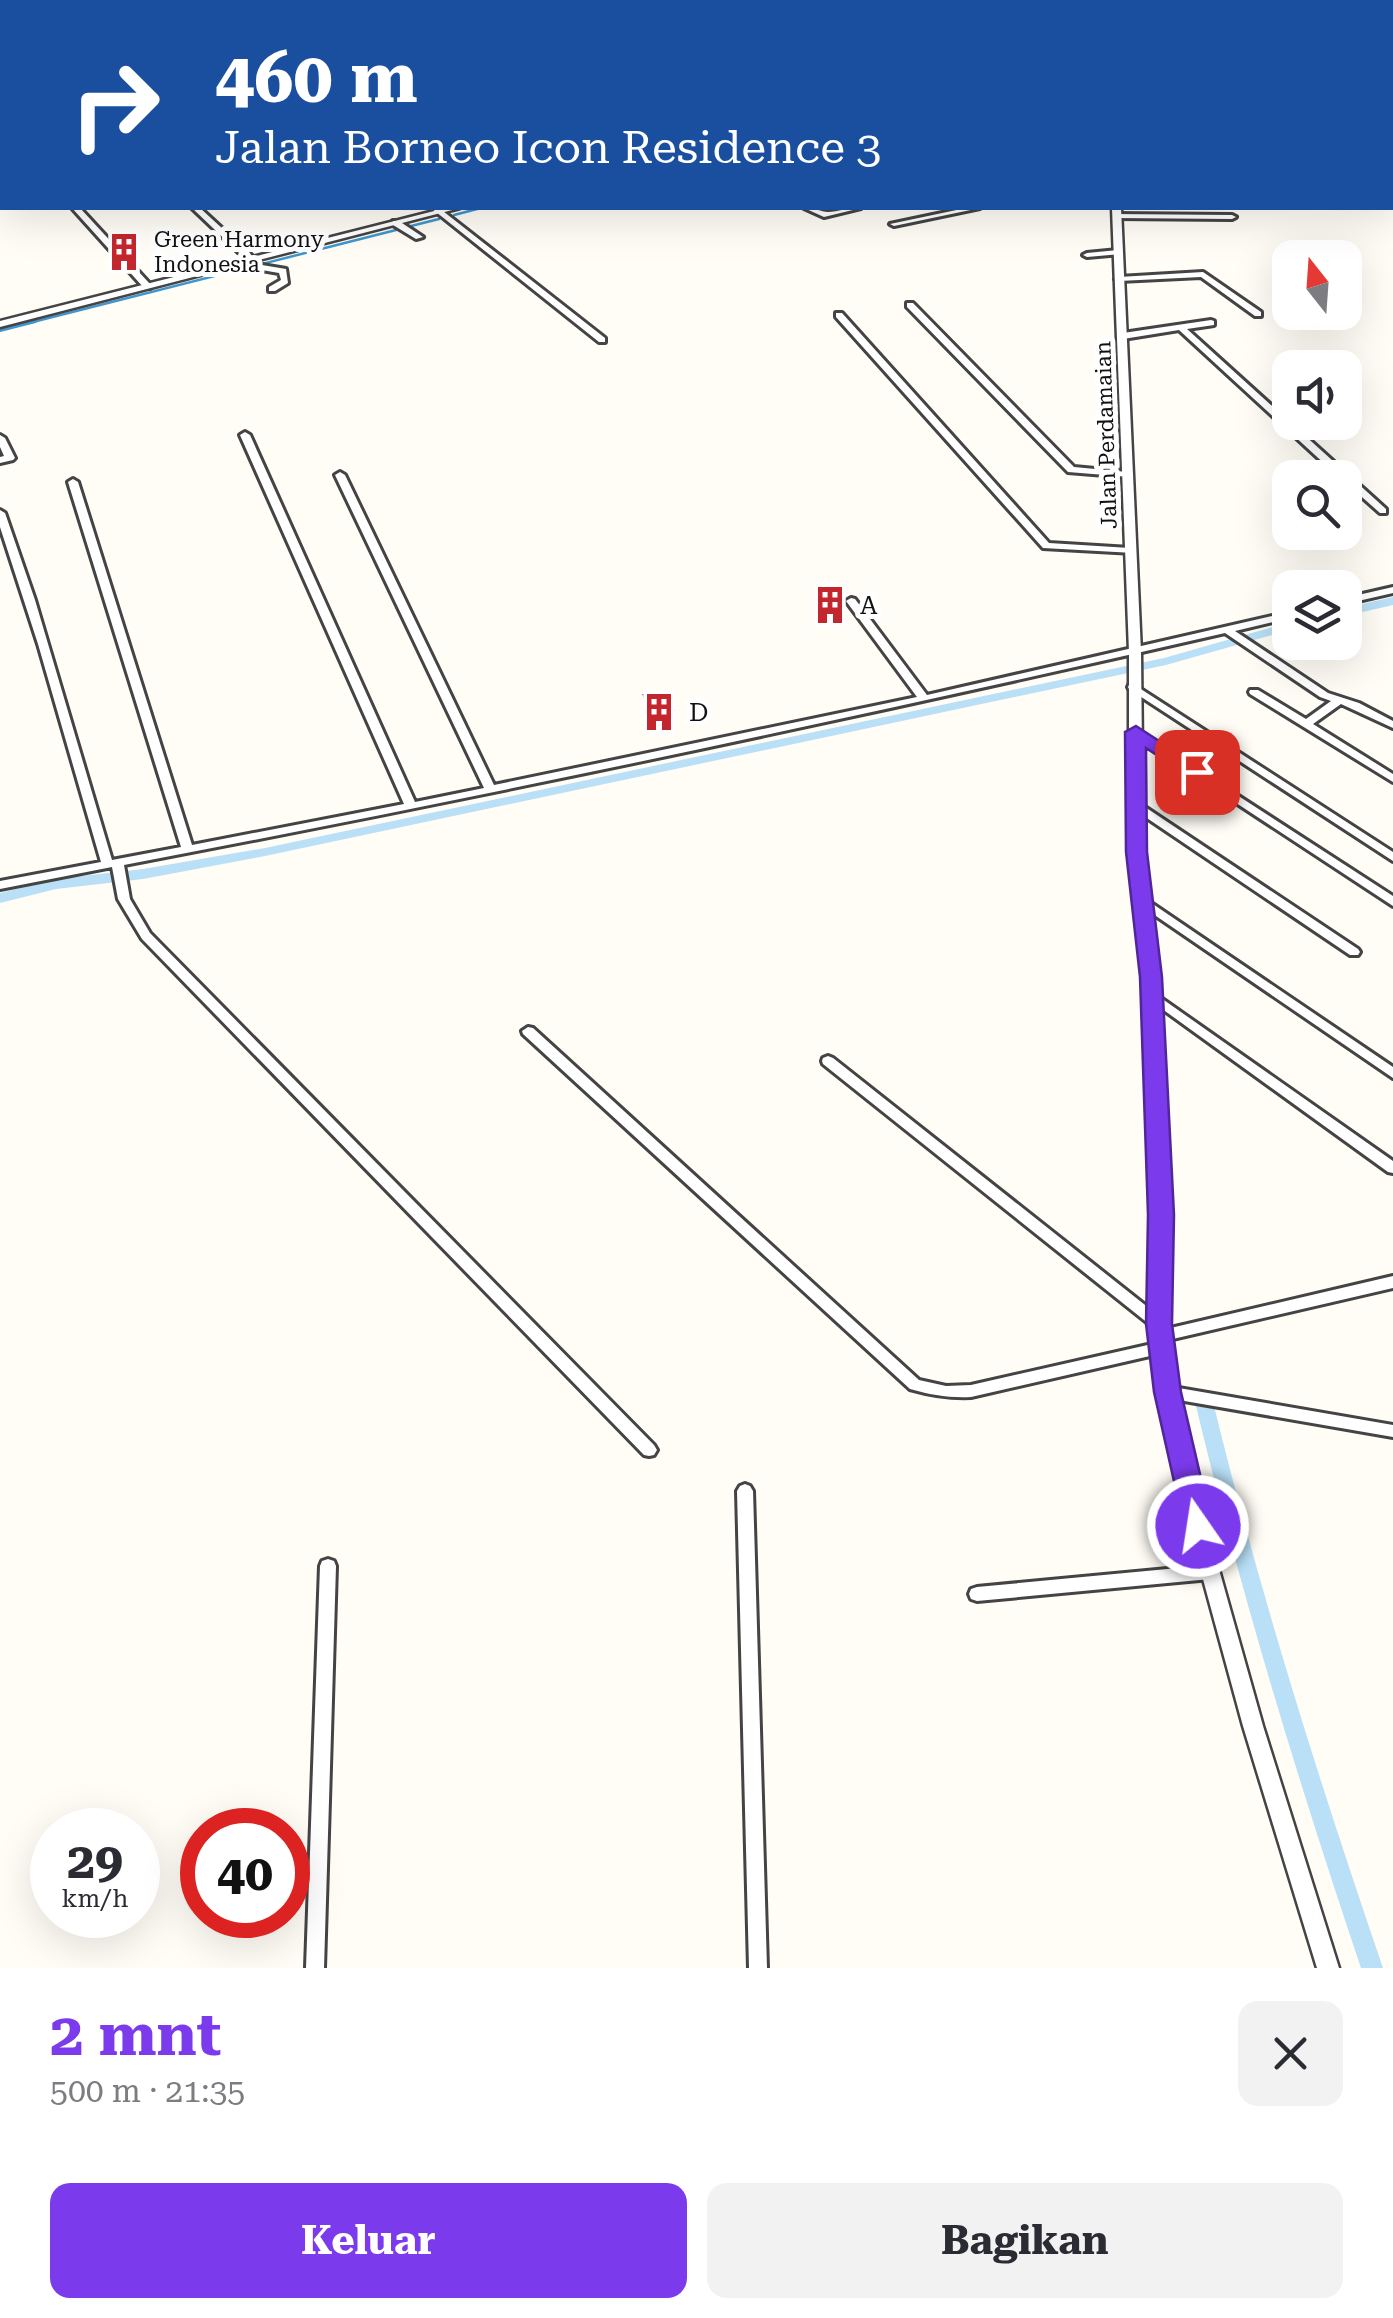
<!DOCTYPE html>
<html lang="id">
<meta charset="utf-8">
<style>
body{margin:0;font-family:"Roboto Serif",serif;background:#f2f2f3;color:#2b2b33;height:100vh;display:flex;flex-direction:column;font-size:38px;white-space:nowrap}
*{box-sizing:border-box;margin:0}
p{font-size:32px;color:#7c7c81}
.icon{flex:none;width:55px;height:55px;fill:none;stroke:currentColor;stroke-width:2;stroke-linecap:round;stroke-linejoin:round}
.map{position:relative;height:1968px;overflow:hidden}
.drawer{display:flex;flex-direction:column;background:#fff;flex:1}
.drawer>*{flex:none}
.banner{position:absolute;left:0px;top:0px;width:1395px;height:210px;box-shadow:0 10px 40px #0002;background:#1a4fa0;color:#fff;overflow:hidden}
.needle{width:65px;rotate:343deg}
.buttons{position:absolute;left:1272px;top:240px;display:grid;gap:20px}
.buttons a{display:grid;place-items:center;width:90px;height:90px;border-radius:20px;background:#fff;box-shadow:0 10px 40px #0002;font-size:50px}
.speed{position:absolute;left:30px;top:1808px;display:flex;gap:20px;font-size:50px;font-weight:700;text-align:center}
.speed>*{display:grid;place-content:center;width:130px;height:130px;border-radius:50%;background:#fff;box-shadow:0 10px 40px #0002;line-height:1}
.speed small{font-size:25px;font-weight:400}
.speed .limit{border:15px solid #d22;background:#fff;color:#111}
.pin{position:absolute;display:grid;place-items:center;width:85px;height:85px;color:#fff;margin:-42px;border-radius:20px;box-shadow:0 5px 15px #0006}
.me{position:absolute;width:110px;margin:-55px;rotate:347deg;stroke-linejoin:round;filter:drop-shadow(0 0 8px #0008)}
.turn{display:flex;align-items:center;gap:35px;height:210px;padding:0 50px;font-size:45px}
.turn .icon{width:130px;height:130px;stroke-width:2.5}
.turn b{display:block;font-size:70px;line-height:85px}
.round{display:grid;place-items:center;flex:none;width:105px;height:105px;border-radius:20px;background:#f2f2f3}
.summary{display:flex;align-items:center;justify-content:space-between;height:170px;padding:0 50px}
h1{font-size:60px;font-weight:700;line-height:75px;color:#7c3aed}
.primary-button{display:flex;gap:20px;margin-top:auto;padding:20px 50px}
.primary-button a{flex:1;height:115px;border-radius:20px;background:#7c3aed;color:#fff;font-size:40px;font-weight:700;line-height:115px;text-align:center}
.primary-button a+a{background:#f2f2f3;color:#2b2b33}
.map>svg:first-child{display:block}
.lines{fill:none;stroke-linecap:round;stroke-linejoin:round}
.stream-far1{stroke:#3f96cf;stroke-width:2.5}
.stream{stroke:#3f96cf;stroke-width:4}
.canal{fill:#b9e0f7;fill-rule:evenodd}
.minor-casing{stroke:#444;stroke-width:6}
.tertiary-casing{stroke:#444;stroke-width:5}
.minor{fill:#fff;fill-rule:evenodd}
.tertiary{fill:#fff;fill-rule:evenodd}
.wall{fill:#4d4742}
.building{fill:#5a524d;stroke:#3f3936;stroke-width:2.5}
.route{fill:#7c3aed;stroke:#51269a;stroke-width:2.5}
.labels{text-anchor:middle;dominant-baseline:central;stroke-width:10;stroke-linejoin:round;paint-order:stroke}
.far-poi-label{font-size:22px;fill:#111;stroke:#fff;text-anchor:start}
.far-street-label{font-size:22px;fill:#111;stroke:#fff}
.poi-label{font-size:25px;fill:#111;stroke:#fff;text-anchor:start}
</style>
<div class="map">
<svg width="1393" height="1968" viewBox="0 0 1393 1968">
<rect width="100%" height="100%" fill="#fffdf5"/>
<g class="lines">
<path class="stream-far1" d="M454,215L481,208
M411,226L439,219
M25,324L396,230"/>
<path class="stream" d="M0,330L35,321"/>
<path class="canal" d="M1393,597V605L1345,616V608Z
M1290,622V630L1166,665L265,856L143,879L56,889L0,903V893L56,879L143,869L265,848L1164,658Z
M1204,1395L1210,1397L1213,1402C1260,1594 1319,1781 1383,1968H1361C1298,1781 1241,1594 1195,1402L1198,1397Z"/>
<g class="minor-casing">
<path id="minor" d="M34,0H41L43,2H36Z
M228,0H236L238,2H231Z
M274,0H282L284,2H277Z
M1059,0H1069L1065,2H1056Z
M1240,0H1255L1249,2H1237Z
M1346,0H1356V1L1343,2Z
M1392,18H1393V22H1392Z
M0,70L2,71V76H0Z
M0,89H2V94H0Z
M0,122H2V129H0Z
M1392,176H1393V180H1392Z
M72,208H80L150,284V288H144Z
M192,208H200L262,265L286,269L288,283L275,291H269V287L281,280L279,273L256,269Z
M431,208H439L605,338V342H599Z
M804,208C813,207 820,212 828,212C839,212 850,207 861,208L824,217Z
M966,208H980L894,226L890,224Z
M1113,214L1232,215L1236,217L1232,219L1116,218H1113Z
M393,221H399L423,237L416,239L393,225Z
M1118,250L1122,252L1121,254L1087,257L1083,255L1087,253Z
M1203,272L1261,312V316H1255L1201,277L1119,281L1115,279L1119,277Z
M907,303H913L1074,467L1127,472L1130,473V477L1068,472L907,307Z
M836,313H842L1049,543L1130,548L1134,549V553L1043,548L836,317Z
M1211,320L1214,321V325L1187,329L1386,509V513H1380L1345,482V478H1340L1179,330L1123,339L1119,336L1123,333Z
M245,432L250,435L415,802L484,788L335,475L340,472L345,475L494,785L917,697L846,601L851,598L855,599L927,695L1290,612V618L1235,631L1328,693L1359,703L1393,721V728L1341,704L1313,724L1393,774V782L1250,694L1249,692L1250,690H1258L1306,719L1331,701L1320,697L1225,633C859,717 492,795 124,865L130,899L150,933L654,1445L657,1450L654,1455L649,1456L644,1455L142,939L118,899L112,867L0,889V881L101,862L38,644L0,527V510L5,513L35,600L112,860L181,847L68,482L73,479L78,482L192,845L404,804L240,435Z
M0,435L5,438L15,458L13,460L0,463V457L4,456L0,447Z
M1393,587V593L1345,604V598Z
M1133,684L1393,852V861L1129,689L1128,687L1129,685Z
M1135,729L1393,896V906L1131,734L1130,732L1131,730Z
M1136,801L1358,949L1360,952L1358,955H1350L1132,808L1130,805Z
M1141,896L1393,1067V1078L1137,903L1135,900L1137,897Z
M1151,991L1393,1161V1173L1388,1172L1147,998L1145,995L1147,992Z
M528,1027L533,1028L919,1380L946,1386L971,1385L1161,1342L1157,1340L1155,1336L1157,1332L1162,1330L1393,1276V1288L1164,1341L1168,1343L1170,1347L1168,1351L1163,1353L971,1397C949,1398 931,1395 910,1389L523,1034L522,1031Z
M828,1056L833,1058L1164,1320L1166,1324L1164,1328L1159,1330L1154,1328L823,1064L822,1061L823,1058Z
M1167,1386L1393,1425V1437L1167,1398L1162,1396L1160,1392L1162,1388Z
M745,1484L750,1486L753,1491L767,1968H749L737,1491L740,1486Z
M328,1559L334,1561L336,1566L324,1968H306L320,1566L322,1561Z
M1210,1565L1216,1567L1218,1572L1216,1577L1210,1579L977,1601L971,1599L969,1594L971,1589L977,1587Z"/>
</g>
<g class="tertiary-casing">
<path id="tertiary" d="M982,0H995L997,2H986Z
M446,208H460L0,327V321Z
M1112,208H1121L1141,652L1143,852L1158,977L1169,1215L1168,1324L1176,1392L1200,1502L1263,1726L1339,1968H1317L1243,1726L1182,1502L1158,1392L1150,1324L1153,1215L1144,977L1129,852V652Z"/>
</g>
<use href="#minor" class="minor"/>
<use href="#tertiary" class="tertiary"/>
</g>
<path class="wall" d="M644,695L673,710V720L650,722L644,704Z"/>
<path class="building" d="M667,692L673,710L650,712L644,695Z"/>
<path class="route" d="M1136,726L1207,772L1204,777H1190L1146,748L1147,852L1162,977L1174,1215L1172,1324L1181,1392L1212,1526L1208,1535L1198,1539L1188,1535L1184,1526L1154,1392L1146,1324L1148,1215L1140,977L1126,852L1125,732Z"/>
<defs>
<g id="building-bare" transform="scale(3)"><path d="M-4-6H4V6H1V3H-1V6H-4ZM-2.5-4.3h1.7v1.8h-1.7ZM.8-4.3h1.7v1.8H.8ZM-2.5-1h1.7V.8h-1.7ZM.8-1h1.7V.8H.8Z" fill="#c4262e" stroke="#fff" stroke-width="2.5" paint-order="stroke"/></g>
</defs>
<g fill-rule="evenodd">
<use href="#building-bare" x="124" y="252"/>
<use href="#building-bare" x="830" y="605"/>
<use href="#building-bare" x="659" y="712"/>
</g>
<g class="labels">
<g class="far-poi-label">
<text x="154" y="239">Green Harmony<tspan x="154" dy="25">Indonesia</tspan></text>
</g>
<g class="far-street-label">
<text transform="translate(1106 435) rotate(-92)">Jalan Perdamaian</text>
</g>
<g class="poi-label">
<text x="860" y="605">A</text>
<text x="689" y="712">D</text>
</g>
</g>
</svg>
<div class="buttons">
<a><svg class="needle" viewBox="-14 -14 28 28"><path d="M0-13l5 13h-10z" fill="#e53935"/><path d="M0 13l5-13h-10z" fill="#7c7c81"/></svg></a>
<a><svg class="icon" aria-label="sound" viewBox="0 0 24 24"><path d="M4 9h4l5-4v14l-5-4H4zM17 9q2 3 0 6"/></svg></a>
<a><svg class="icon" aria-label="search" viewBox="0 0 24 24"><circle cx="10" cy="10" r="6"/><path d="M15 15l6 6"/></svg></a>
<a><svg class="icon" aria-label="layers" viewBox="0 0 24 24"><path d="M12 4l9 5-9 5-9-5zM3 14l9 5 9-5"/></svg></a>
</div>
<div class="speed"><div>29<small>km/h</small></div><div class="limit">40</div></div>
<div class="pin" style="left:1197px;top:772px;background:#d93025"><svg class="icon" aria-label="arrive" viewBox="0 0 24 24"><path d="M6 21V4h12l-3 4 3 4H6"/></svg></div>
<svg class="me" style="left:1198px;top:1526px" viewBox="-20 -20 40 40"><circle r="17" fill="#7c3aed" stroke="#fff" stroke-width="3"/><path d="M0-11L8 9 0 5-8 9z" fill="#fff"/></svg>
<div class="banner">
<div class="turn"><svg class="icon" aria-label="right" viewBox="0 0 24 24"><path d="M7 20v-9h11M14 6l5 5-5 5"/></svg><div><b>460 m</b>Jalan Borneo Icon Residence 3</div></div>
</div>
</div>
<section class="drawer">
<div class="summary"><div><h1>2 mnt</h1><p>500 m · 21:35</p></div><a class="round"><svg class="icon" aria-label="close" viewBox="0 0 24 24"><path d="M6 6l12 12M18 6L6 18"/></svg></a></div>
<div class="primary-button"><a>Keluar</a><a>Bagikan</a></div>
</section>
